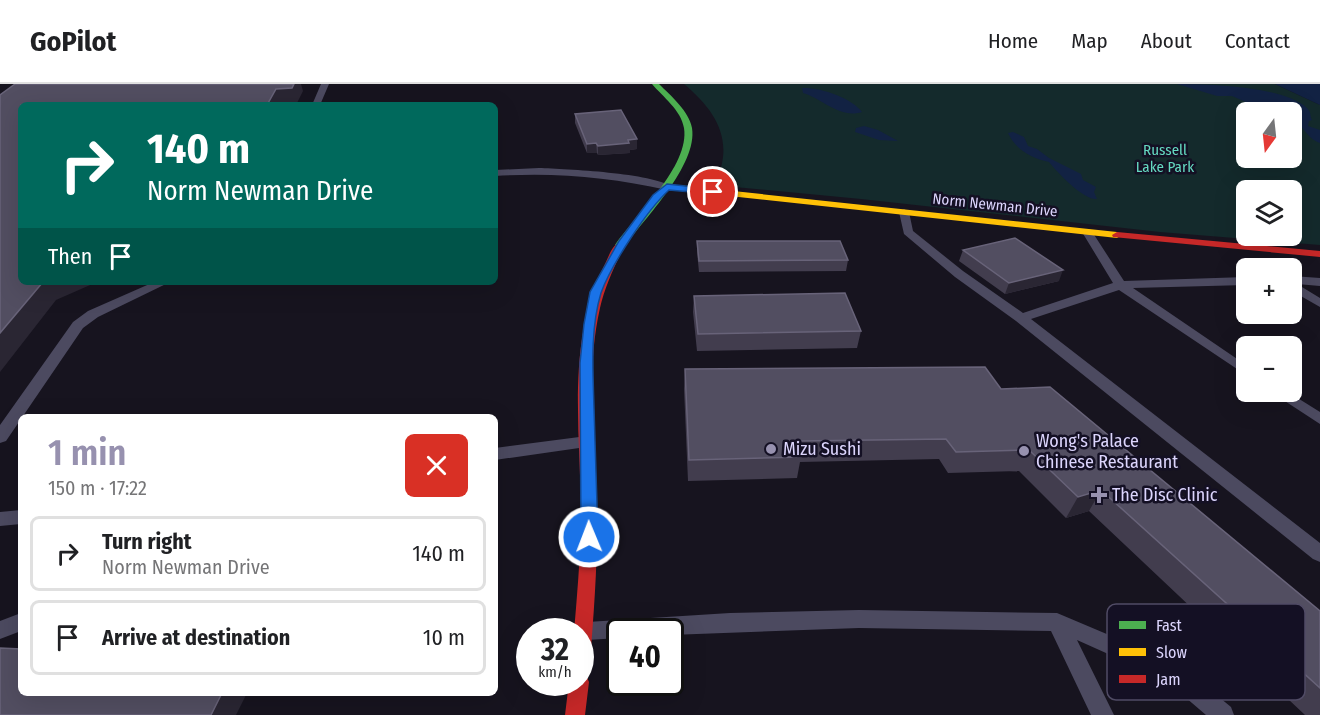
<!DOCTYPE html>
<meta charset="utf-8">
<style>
body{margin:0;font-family:"Fira Sans Condensed",sans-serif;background:#f6f6f6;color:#202124;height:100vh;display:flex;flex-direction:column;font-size:22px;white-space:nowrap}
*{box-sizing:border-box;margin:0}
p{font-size:20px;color:#757577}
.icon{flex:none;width:33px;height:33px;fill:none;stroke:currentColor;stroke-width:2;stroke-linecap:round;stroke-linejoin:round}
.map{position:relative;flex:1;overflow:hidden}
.side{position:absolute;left:18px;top:330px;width:480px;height:282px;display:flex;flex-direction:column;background:#fff;border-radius:9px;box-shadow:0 6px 24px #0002}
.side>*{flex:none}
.guide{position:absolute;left:18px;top:18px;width:480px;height:183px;border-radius:9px;box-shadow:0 6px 24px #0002;background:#00695c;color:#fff;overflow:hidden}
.needle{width:39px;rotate:195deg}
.controls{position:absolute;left:1236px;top:18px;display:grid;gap:12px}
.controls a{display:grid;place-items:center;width:66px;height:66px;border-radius:9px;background:#fff;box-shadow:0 6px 24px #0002;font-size:30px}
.speed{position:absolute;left:516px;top:534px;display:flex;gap:12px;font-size:30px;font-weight:700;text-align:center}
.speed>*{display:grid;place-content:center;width:78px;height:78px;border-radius:50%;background:#fff;box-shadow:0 6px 24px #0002;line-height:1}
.speed small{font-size:15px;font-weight:400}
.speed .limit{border:3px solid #111;border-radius:9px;background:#fff;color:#111}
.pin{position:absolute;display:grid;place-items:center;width:51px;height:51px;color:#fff;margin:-26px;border:3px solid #fff;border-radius:50%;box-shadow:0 2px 6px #0007}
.me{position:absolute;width:66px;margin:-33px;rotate:359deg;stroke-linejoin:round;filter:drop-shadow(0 0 4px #0008)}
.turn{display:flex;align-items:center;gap:21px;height:126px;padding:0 30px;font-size:27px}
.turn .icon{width:78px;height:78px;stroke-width:2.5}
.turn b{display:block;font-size:42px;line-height:51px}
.then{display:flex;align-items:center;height:57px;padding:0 30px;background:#0003;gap:12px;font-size:22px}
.round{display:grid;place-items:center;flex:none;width:63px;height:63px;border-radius:9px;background:#f6f6f6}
.head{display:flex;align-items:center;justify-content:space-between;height:102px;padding:0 30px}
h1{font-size:36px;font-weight:600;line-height:45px;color:#9791af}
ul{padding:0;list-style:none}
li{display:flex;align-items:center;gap:18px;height:75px;margin:0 12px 9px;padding:0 18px;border:3px solid #e0e0e0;border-radius:9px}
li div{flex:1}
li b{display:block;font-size:22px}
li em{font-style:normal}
header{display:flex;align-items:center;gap:36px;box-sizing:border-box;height:84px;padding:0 30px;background:#fff;border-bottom:2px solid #e0e0e0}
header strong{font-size:28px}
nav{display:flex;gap:33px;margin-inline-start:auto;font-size:21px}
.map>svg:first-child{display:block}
.green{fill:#142a2c;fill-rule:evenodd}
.water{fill:#122243}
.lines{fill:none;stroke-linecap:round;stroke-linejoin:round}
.lane{fill:#4c4a60;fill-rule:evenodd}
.fast{fill:#4caf50;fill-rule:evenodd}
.slow{fill:#ffc107;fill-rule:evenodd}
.jam{fill:#c62828;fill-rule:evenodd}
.wall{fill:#423d4e}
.shaded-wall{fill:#2a2633}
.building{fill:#524e61;stroke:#686379;stroke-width:1.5}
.route{fill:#1a73e8;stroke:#114b97;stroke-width:1.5}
.poi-dot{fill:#9791af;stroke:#141024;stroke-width:2}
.labels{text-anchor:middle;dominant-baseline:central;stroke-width:5;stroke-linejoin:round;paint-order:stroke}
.far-park-label{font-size:15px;fill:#65d9c1;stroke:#141024}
.far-street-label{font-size:15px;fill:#dcd5fd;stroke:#141024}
.poi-label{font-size:18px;fill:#dcd5fd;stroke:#141024;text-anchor:start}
.key{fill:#141024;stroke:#504b65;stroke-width:1.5}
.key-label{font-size:16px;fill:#dcd5fd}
</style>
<header>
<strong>GoPilot</strong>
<nav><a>Home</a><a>Map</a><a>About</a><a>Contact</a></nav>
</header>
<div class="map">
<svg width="1320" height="631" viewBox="0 0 1320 631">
<rect width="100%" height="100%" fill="#17141f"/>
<path class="green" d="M684,0H1275L1320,21V161L1160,148L861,115L724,102L716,97C735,56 715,26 684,0ZM1246,28H1292V74H1246ZM1246,106H1292V152H1246Z"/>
<path class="water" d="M1177,0C1207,0 1284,2 1307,24C1312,29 1309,30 1312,36L1309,37L1308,42L1320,46V59C1306,54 1304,41 1292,36V28H1269L1232,12H1217Z
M1275,0H1320V21Z
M802,4C820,3 852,14 862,28C840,35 823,15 803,9Z
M864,42L878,46L898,57L879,56L855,48L856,44Z
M1013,48L1024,53L1028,62L1037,65L1049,74L1081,90L1083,96L1096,103L1094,108L1097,115C1083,116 1058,89 1049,78C1031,74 1016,66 1008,49Z"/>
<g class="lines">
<path class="lane" d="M321,0H329L320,21H312Z
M539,84C566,85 653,89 672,103L667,106C610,93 554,88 495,92V86Z
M904,125L909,128L913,147L963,187L1023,229L1113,199L1082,148L1087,145L1091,146L1124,197L1246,193V201L1133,204L1246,281V291L1119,206L1031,235L1320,459V478L1313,475L1016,237L955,193L904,150L899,128Z
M1292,192L1320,194V202L1297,200L1320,214V223L1292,207Z
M154,198H170L98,233L83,244L6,357L0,359V341L73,238L88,227Z
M1271,308H1288L1320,328V340Z
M587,352L593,354L595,358L593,362L495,376V364Z
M21,426V440L0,442V428Z
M859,526L1057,529L1180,581L1231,623L1234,631H1206L1164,595L1077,556L1114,631H1091L1051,547L859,544L670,551V548H620V554L587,556L580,554V548L577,547L580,540L587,538L730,529Z
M21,529V547L0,555V537Z"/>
<path class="fast" d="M652,0H659C671,12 689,27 692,44C698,81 644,135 624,163L620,164L615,161C635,132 690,82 684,44C681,26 663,13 652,0Z"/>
<path class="slow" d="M667,100L1117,148L1122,151L1117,154L664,105V101Z"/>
<path class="jam" d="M1117,148L1320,167V173L1113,153L1112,151Z
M620,158L625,161C615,181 605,202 600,224C585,290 595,357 597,424C598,475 594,527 590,578L587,584L580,587V548H574C577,512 580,477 581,442C582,356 564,260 605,180C609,172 612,161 620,158Z
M580,589L586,591L589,598L585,631H565L569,598H580Z"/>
</g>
<path class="wall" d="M575,30L637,55V65L630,66V69L598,71L597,69H587L575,39Z
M697,157L848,176L846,187L699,188L697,168Z
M963,166L1059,197L1005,210L959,177Z
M694,212L861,247L857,264L697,267L693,228Z
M685,285L1001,305L1320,527V631H1305L1089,427L1066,434L1019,387L948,389L939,375L800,378L797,394L688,397L684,305Z"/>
<path class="shaded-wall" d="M294,0H301L303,7L297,19L281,20L280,21H267L276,5Z
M637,55V65L630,66V69L598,71V62Z
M596,59L597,69H587V60Z
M1063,186L1059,197L1005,210L1009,199Z
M43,198H97L56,216L0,288V249Z
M1101,406L1089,427L1066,434L1078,413Z
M222,609H247L236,631H211Z"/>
<path class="building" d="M15,0H294L292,4L276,5L267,21H21V198H43L0,249V11Z
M621,26L637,55L628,56L629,59L598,62L596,59L587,60L575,30Z
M1015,154L1063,186L1009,199L963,166Z
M697,157H840L848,176L699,177Z
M845,209L861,247L698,250L694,212Z
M985,283L1001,305L1050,303L1320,527V604L1101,406L1078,413L1029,366L956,368L946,355L798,357L801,373L689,376L685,285Z
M0,564L21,565V609H222L211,631H0Z"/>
<path class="route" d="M667,100L713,105L718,108L713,110L669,106C647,126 611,181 601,209C590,245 593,287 594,324C595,367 597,410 598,453L595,457L589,459L583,457L581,453L580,279L584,240L590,208L619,157L653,111Z"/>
<g class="poi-dot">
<circle cx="771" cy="365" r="6"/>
<circle cx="1024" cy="367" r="6"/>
<path d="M1096 402h6v6h6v6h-6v6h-6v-6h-6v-6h6z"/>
</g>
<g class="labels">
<g class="far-park-label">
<text x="1165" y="66">Russell<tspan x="1165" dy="17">Lake Park</tspan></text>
</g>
<g class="far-street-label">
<text transform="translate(995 121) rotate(6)">Norm Newman Drive</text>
</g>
<g class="poi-label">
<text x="1036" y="357">Wong's Palace<tspan x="1036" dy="21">Chinese Restaurant</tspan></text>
<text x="783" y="365">Mizu Sushi</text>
<text x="1112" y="411">The Disc Clinic</text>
</g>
</g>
<rect x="1107" y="520" width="198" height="96" rx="9" class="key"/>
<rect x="1119" y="537" width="27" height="8" fill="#4caf50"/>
<rect x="1119" y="564" width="27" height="8" fill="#ffc107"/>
<rect x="1119" y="591" width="27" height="8" fill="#c62828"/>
<g class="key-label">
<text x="1156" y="547">Fast</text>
<text x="1156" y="574">Slow</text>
<text x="1156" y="601">Jam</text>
</g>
</svg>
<div class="controls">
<a><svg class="needle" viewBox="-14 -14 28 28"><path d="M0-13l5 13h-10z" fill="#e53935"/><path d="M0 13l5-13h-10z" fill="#757577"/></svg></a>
<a><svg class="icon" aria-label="layers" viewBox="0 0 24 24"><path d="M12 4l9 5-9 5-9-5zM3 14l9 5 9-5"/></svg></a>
<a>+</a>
<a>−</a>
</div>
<div class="speed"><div>32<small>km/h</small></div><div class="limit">40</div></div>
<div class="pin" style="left:713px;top:108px;background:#d93025"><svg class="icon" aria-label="arrive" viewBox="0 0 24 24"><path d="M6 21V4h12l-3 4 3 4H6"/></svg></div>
<svg class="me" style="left:589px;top:453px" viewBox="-20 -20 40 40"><circle r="17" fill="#1a73e8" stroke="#fff" stroke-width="3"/><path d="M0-11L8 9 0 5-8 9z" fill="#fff"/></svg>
<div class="guide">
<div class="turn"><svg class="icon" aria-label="right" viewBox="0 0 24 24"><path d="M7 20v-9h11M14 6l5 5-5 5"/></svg><div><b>140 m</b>Norm Newman Drive</div></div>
<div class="then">Then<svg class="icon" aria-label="arrive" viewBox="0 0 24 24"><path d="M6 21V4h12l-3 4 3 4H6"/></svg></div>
</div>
<section class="side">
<div class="head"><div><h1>1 min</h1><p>150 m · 17:22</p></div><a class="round" style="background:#d93025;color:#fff"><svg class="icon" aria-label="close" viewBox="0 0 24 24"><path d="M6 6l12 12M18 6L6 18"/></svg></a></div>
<ul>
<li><svg class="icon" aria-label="right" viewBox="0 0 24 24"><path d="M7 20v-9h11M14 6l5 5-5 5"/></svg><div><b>Turn right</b><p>Norm Newman Drive</p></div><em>140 m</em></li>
<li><svg class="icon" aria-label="arrive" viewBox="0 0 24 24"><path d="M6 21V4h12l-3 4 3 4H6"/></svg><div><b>Arrive at destination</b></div><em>10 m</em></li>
</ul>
</section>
</div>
